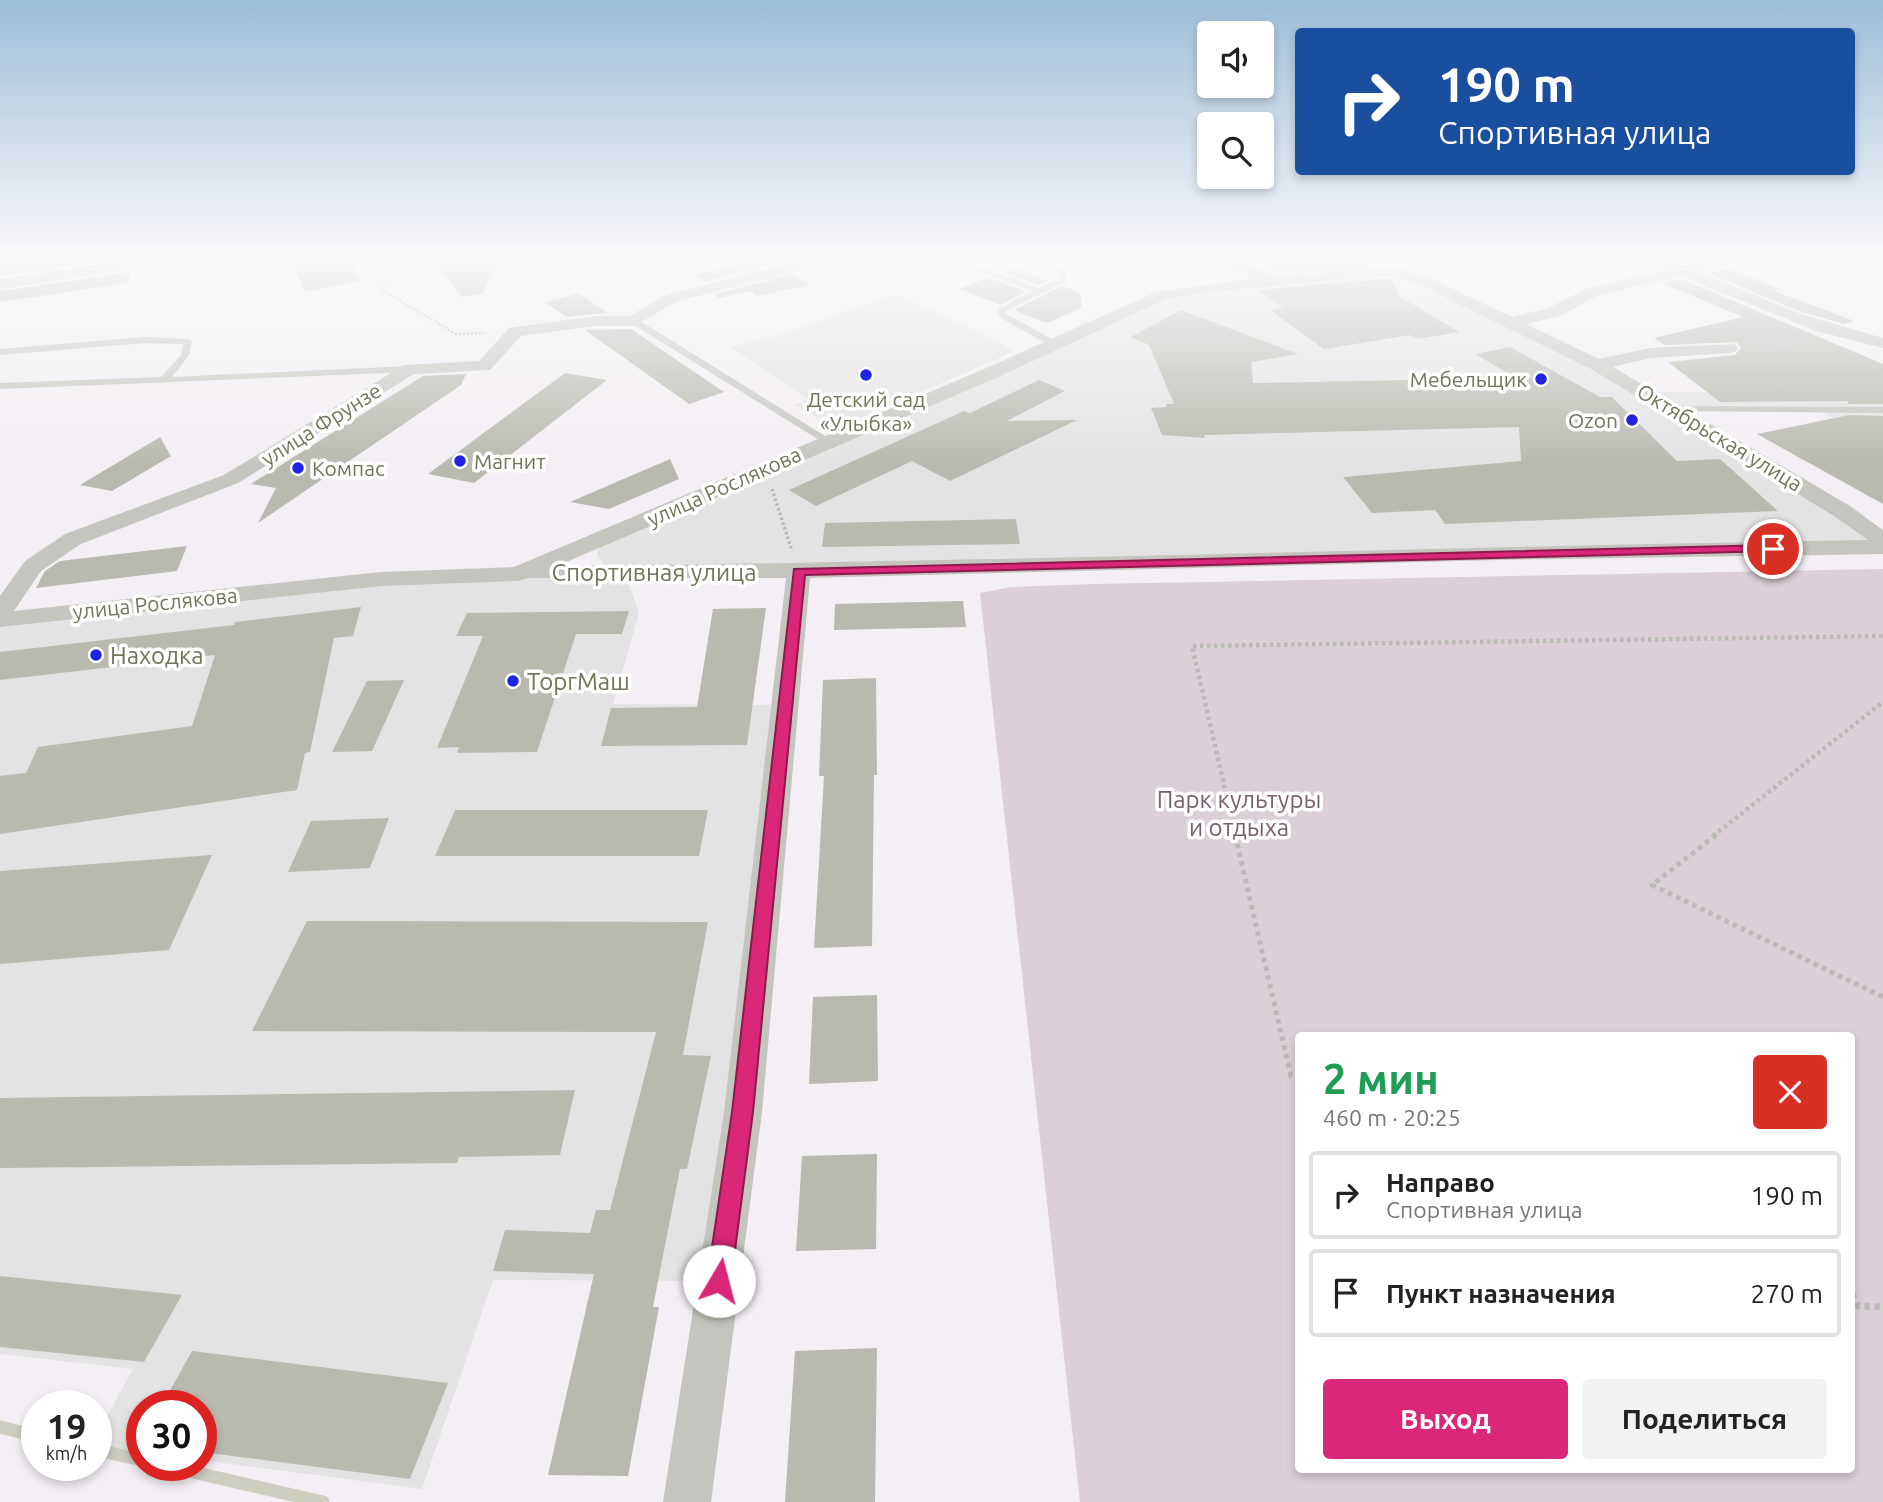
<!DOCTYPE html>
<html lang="ru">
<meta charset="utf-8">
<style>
body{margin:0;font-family:Ubuntu,sans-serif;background:#f2f2f2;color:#222;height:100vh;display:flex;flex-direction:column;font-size:26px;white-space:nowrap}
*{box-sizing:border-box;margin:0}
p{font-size:23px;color:#767676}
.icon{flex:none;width:38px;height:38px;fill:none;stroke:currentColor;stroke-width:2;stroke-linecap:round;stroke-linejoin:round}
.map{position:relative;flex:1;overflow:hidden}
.details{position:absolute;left:1295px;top:1032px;width:560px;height:441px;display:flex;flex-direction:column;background:#fff;border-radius:7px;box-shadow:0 4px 10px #0003}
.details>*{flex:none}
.hud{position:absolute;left:1295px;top:28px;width:560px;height:147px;border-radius:7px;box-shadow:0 4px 10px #0003;background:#1a4fa0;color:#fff;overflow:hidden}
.buttons{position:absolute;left:1197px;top:21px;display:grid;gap:14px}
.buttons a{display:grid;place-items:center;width:77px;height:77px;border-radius:7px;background:#fff;box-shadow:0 4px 10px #0003;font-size:35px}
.speed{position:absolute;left:21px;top:1390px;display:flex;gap:14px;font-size:35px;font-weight:700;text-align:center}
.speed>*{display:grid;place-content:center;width:91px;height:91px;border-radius:50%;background:#fff;box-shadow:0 4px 10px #0003;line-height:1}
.speed small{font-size:18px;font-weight:400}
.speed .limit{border:10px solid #d22;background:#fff;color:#111}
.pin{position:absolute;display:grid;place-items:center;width:60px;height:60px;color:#fff;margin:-30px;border:4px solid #fff;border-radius:50%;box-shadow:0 2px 7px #0007}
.me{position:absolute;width:77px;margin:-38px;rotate:8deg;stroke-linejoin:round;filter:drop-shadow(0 0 5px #0008)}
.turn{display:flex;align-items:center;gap:24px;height:147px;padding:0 28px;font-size:32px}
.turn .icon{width:91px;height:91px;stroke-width:2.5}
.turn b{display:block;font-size:49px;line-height:60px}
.round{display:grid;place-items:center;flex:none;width:74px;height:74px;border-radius:7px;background:#f2f2f2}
.head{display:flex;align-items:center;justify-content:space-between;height:119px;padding:0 28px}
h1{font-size:42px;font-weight:700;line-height:52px;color:#1e9e55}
.primary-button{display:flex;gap:14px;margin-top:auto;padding:14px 28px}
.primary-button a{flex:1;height:80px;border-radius:7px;background:#db2777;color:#fff;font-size:28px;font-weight:700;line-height:80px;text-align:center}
.primary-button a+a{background:#f2f2f2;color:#222}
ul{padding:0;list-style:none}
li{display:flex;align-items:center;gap:21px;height:88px;margin:0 14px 10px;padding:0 14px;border:4px solid #e0e0e0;border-radius:7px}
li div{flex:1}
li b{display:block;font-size:26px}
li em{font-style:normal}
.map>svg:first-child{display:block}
.built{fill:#e4e3e4}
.green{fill:#dbd0d7;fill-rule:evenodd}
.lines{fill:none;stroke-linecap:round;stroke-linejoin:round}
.stream{stroke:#cdcdc0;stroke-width:13}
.building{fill:#b8b9af}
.path-far4{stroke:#b9bab4;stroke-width:2.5;stroke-dasharray:2 2;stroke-linecap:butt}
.path-far3{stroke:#b9bab4;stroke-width:3.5;stroke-dasharray:2.5 2.5;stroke-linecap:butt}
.path-far2{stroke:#b9bab4;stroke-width:4.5;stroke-dasharray:3.5 3.5;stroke-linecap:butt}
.path-far1{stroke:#b9bab4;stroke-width:5;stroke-dasharray:4.5 4.5;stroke-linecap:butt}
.path{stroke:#b9bab4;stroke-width:7;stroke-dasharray:5 5;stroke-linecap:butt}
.lane{fill:#c4c5be;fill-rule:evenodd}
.street{fill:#c4c5be;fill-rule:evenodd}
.route{fill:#db2777;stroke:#8e194d;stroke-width:2}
.poi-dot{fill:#2023e3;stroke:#fff;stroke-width:2.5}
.labels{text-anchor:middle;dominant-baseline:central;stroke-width:7;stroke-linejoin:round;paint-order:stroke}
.far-poi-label{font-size:21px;fill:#70755a;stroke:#fff;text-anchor:end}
.far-street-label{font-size:21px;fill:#70755a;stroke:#fff}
.street-label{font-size:24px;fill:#70755a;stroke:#fff}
.poi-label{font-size:24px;fill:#70755a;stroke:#fff;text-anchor:start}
.park-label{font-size:24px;fill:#78616b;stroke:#fff}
</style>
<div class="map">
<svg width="1883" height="1502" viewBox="0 0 1883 1502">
<rect width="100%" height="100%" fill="#f3eff4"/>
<path class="built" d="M364,257H544L383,287Z
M1399,272L1646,392L1883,391V446L1816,409L1676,408L1883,541L625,572L639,613L613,704L785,705L719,1281L493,1280L422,1489L201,1460V1405H142V1453L96,1447V1436L133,1369L0,1354V620L282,588L622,571L604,564L598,556L597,549L1162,295Z
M896,293L1015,351L852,422L841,417L829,423L795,405L808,399L730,347L781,335Z"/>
<path class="green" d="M1883,569V1502H1080L980,593L1011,587L1095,584ZM1298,1036H1852V1470H1298Z"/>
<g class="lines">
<path class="stream" d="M0,1427L37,1436
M96,1450L142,1460
M162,1465L323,1502"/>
</g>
<path class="building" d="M0,257H130L0,276Z
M290,257H347L361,281L305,292Z
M431,257H500L483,293L462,297Z
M767,257L776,263L704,282L696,274Z
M1253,257H1354L1368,267L1278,273Z
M1012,268L1048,281L1039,285L1002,272Z
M1728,268L1780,289L1775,291L1854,321L1844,324L1799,311L1707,273Z
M131,272L127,283L0,302V291Z
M794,274L811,285L756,296L752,291L718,298L715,294Z
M988,278L1026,291L1001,305L959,289Z
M1378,279H1392L1399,296L1459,332L1417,339L1410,335L1324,349L1270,310L1283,308L1257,290Z
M1681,279L1883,364V404H1848V401L1720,402L1668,362L1735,355L1741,348L1737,342L1665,345L1654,338L1743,317L1662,283Z
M1062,286L1081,293V308L1047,323L1014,310Z
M578,294L584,297L608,313L567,317L545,302Z
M1181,310L1298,354L1251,362L1253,383L1407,380L1415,390L1532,387L1475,354L1510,347L1600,397H1612L1677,461L1720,459L1778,511L1445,524L1435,510L1372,513L1343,477L1521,461L1519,427L1204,435L1205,438L1162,435L1151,408L1167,407L1166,404H1174L1149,345L1131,337Z
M631,329L724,392L689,404L585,330Z
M565,373L607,380L474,483L428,474Z
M466,374L461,385L258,523L276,488L251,484L423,376Z
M1039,380L1065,391L1007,421L1077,420L950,481L912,461L816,506L789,490L964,411L970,413Z
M1849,415L1883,416V504L1757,434Z
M160,437L171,456L112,491L80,485Z
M670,459L679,479L609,509L570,502Z
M1016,519L1020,544L822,547L825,523Z
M187,546L177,571L36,588L45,571L60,561Z
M963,601L966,627L834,630L835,604Z
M361,607L353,636L334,638L310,752L305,753L297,790L0,834V776L26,773L38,747L192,726L215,655L0,680V652L234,625L235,622Z
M766,608L747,745L601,746L611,708L697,707L713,609Z
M629,611L622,634H576L537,752L457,753L459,747L437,748L483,636H456L467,613Z
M876,678L877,775H874L872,946L814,948L824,776H819L823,680Z
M404,680L372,751L332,752L367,681Z
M455,810H708L699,856H435Z
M389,818L370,868L288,872L311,821Z
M212,855L169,950L0,964V871Z
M307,921L708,922L683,1055L711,1056L687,1169H680L653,1307H659L628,1476L548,1475L594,1274L493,1271L505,1230L590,1233L596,1210H610L656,1032L252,1031Z
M877,995L878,1081L809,1084L813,997Z
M575,1090L560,1155L459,1157L457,1163L0,1168V1098Z
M877,1154L876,1249L796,1251L802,1156Z
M0,1276L182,1295L144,1362L0,1347Z
M877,1348L875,1502H785L795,1351Z
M192,1351L448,1383L410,1479L201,1452V1405H162Z"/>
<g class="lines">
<path class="path-far4" d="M361,257L382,290L456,334L484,333
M1751,349L1801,342"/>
<path class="path-far3" d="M772,489L792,551"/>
<path class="path-far2" d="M1236,836L1192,646L1883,636
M1713,836L1883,702"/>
<path class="path-far1" d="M1235,835L1291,1076H1298
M1716,835L1652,885L1883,997"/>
<path class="path" d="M1852,1294L1858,1306L1883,1307"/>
<path class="lane" d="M940,257H951L1039,288L1060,278L1058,273L1026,257H1036L1064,270L1067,281L1006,311L1007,314L1057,342V346H1051L1001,318L997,310L1032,291Z
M631,319H637L833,441L824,443L631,323Z
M145,337L188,339L192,342L189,355L172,377L410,366L415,369L410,372L0,389V383L161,377L181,355L183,344L145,343L0,355V349Z
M1672,406L1883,407V413L1675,411L1672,410Z"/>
<path class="street" d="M147,257H185L177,262L0,289V279Z
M810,257H832L805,269L678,301L634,326H595L521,336L490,370L414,374L238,483L81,544L41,571L14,611L381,572L514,567L982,370L1156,292L1255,278L1242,274L1213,257H1233L1278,276L1399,267L1432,279L1512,317L1548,308L1586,289L1667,270L1639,257H1661L1684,266L1724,257H1751L1748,260L1699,272L1798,313L1883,338V348L1816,331L1681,276L1597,296L1560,316L1526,324L1599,359L1650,348L1735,344L1738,348L1735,352L1729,353L1650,358L1613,367L1850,506L1883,530V554L1497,560L810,578L762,1112L711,1502H663L724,1112L786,578H529L518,581L381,586L0,627V596L25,561L65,534L224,475L404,365L479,361L509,328L595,316H630L666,295ZM1378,276L1397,277L1420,285L1591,369L1834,516L1868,540C1431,547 994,562 557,566L996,378L1166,299L1207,292Z"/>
</g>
<linearGradient id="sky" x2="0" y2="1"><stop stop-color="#9dbed8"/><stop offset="0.55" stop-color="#faf8fa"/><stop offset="1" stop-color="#faf8fa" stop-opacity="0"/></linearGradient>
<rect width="1883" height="467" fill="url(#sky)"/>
<path class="route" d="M1773,545L1779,549L1777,551L805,575L753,1112L731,1281L727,1289L719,1292L710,1289L707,1281L732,1112L794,569Z"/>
<g class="poi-dot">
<circle cx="866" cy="375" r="7"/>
<circle cx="1541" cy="379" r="7"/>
<circle cx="1632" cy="420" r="7"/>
<circle cx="460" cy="461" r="7"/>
<circle cx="298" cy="468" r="7"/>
<circle cx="96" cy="655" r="7"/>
<circle cx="513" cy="681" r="7"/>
</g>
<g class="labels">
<g class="far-poi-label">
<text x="1527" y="379">Мебельщик</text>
<text x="866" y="399" text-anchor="middle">Детский сад<tspan x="866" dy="24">«Улыбка»</tspan></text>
<text x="1618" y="420">Ozon</text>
<text x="474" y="461" text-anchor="start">Магнит</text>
<text x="312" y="468" text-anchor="start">Компас</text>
</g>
<g class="far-street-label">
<text transform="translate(321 424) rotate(-32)">улица Фрунзе</text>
<text transform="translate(1720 437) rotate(31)">Октябрьская улица</text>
<text transform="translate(724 486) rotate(-24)">улица Рослякова</text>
<text transform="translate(155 603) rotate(-6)">улица Рослякова</text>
</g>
<g class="street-label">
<text x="654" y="572">Спортивная улица</text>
</g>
<g class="poi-label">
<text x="110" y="655">Находка</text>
<text x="527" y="681">ТоргМаш</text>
</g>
<g class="park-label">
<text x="1239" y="799">Парк культуры<tspan x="1239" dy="28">и отдыха</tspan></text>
</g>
</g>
</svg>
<div class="buttons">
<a><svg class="icon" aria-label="sound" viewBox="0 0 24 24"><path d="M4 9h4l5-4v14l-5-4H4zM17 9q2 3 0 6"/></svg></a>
<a><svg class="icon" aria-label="search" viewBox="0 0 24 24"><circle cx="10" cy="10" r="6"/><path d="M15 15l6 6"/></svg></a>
</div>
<div class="speed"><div>19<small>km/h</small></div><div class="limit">30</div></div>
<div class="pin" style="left:1773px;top:549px;background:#d93025"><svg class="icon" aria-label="arrive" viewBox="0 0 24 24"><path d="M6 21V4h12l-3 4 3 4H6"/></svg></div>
<svg class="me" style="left:719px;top:1281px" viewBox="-20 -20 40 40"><circle r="19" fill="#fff"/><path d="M0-13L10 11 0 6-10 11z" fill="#db2777"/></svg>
<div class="hud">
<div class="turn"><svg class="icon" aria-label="right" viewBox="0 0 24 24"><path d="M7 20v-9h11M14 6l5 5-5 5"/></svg><div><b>190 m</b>Спортивная улица</div></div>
</div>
<section class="details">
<div class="head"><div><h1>2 мин</h1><p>460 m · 20:25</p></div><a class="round" style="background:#d93025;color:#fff"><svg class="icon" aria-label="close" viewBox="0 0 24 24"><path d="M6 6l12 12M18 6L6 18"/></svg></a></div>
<ul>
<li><svg class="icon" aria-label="right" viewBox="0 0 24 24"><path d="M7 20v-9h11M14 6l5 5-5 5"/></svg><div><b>Направо</b><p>Спортивная улица</p></div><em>190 m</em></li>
<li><svg class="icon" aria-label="arrive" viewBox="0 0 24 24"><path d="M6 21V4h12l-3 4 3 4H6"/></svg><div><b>Пункт назначения</b></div><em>270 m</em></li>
</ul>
<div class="primary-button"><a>Выход</a><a>Поделиться</a></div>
</section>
</div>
